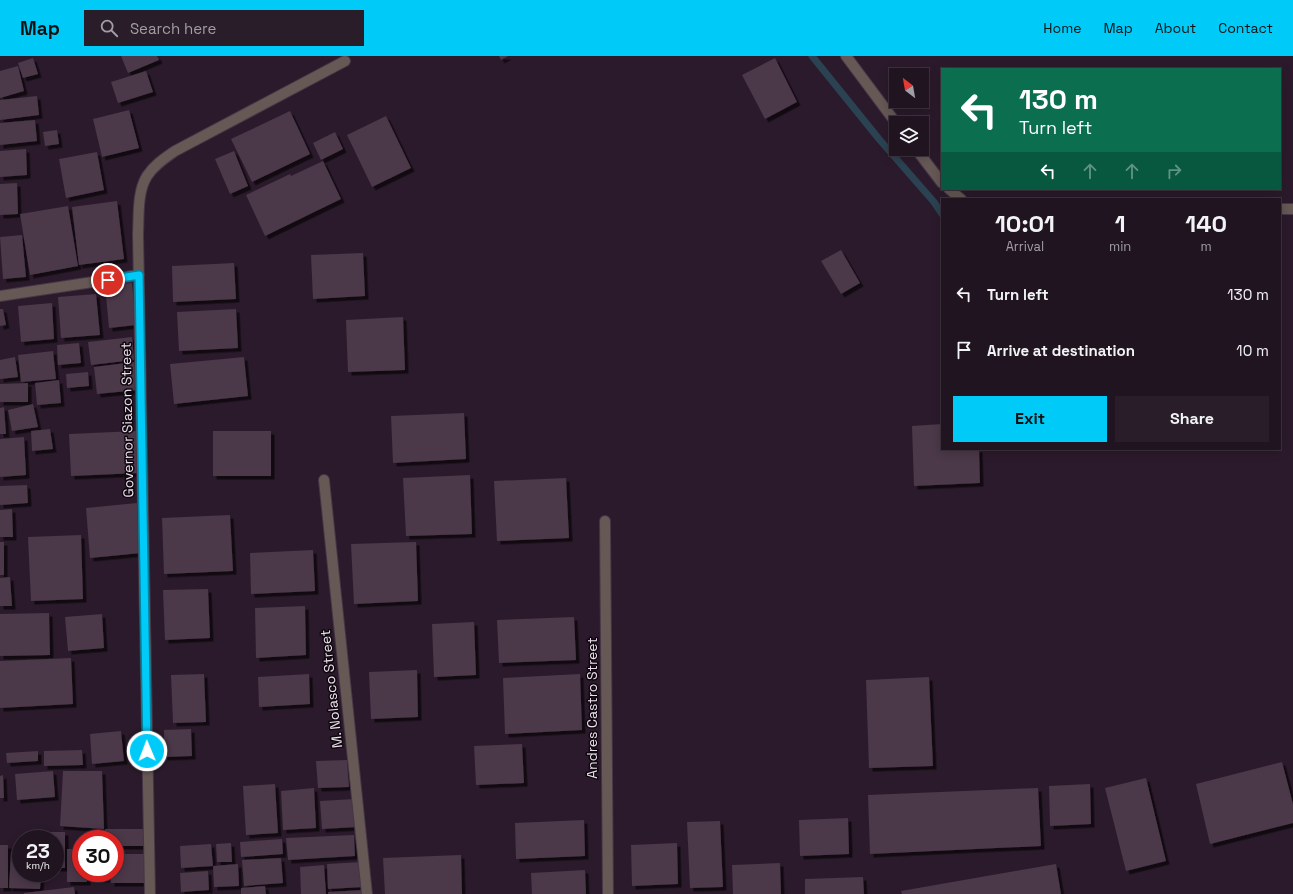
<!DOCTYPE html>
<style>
body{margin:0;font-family:"Space Grotesk",sans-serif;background:#281d29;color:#f1f3f6;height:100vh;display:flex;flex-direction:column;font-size:15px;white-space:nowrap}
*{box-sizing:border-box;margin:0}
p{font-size:13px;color:#a29ea5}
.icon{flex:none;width:22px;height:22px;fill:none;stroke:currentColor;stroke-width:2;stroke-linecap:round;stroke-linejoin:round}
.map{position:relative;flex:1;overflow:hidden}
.panel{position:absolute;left:941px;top:142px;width:340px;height:252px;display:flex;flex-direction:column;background:#201420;border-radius:0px;box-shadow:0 2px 10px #0003,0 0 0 1px #3d333e}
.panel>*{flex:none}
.top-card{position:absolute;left:941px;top:12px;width:340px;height:122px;border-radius:0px;box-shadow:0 2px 10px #0003,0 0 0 1px #3d333e;background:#0b6e4f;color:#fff;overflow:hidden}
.needle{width:26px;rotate:329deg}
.tools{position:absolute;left:889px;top:12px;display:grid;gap:8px}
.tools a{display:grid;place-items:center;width:40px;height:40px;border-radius:0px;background:#201420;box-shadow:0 2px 10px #0003,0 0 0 1px #3d333e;font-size:20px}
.speed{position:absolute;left:12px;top:774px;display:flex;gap:8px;font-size:20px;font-weight:700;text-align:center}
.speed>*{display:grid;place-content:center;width:52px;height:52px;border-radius:50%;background:#201420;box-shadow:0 2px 10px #0003,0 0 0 1px #3d333e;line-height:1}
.speed small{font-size:10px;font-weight:400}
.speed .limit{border:6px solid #d22;background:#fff;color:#111}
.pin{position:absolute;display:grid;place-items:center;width:34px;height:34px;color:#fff;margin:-17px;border:2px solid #fff;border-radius:50%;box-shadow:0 1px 4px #0007}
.me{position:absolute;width:44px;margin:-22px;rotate:359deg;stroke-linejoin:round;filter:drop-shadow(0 0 3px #0008)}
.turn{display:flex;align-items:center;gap:14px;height:84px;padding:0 12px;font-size:18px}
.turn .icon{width:52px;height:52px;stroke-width:2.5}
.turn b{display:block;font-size:28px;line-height:34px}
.lanes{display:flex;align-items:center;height:38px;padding:0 12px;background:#0003;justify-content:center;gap:20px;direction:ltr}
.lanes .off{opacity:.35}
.eta{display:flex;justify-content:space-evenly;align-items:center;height:68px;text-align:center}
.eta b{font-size:24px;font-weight:700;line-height:28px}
.button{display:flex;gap:8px;margin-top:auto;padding:8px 12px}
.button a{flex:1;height:46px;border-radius:0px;background:#00cbf8;color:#111;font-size:16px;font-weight:700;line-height:46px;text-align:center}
.button a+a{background:#281d29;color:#f1f3f6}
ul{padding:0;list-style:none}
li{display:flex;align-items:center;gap:12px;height:56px;padding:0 12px}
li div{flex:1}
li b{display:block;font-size:15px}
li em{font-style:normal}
header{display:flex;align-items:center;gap:24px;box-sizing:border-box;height:56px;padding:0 20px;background:#00cbf8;color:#111}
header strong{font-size:19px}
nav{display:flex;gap:22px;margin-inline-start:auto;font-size:14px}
.search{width:280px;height:36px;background:#281d29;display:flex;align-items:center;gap:10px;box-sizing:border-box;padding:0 14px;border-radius:0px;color:#a29ea5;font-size:15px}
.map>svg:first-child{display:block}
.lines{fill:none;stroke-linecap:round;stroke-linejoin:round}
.stream{stroke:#2a4252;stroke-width:7}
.building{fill:#4b374a;filter:url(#shadow)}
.street-casing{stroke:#463646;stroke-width:12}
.street{stroke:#655855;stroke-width:10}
.route-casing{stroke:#0084a1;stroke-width:10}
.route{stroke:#00cbf8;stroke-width:7}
.labels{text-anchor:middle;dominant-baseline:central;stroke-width:3;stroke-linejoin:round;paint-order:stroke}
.street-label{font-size:14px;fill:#ece0ec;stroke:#0f080f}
</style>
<header>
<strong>Map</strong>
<div class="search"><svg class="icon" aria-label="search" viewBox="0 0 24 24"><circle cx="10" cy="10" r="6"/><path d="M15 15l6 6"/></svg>Search here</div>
<nav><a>Home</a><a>Map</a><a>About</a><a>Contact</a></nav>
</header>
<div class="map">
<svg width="1293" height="838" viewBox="0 0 1293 838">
<defs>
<filter id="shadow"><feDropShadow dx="3.5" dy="3.5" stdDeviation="0" flood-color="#0009"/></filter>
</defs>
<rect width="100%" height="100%" fill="#2b1a2b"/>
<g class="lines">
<path class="stream" d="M812,0L879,83L934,146L942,158"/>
</g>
<path class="building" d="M121,0H157L159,4L128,17Z
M499,0H508L501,4Z
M33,2L38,18L23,22L18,7Z
M775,2L797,46L765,63L742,19Z
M18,10L24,35L0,42V15Z
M146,15L153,36L118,47L111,26Z
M37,40L39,59L0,64V44Z
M129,54L139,92L102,101L93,63Z
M290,55L310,98L252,126L231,83Z
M386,60L411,112L372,131L347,79Z
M35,64L37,85L0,89V67Z
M57,74L59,88L45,90L43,76Z
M335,76L343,93L321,104L313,87Z
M26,93L27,119L0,121V95Z
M234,95L248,130L230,138L215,103Z
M97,96L104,134L66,142L59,103Z
M323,105L341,143L265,180L246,139L290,118L291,120Z
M17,127L18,158L0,159V128Z
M117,145L124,203L79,209L72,151Z
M68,150L78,210L30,219L20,158Z
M22,179L26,221L3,223L0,181Z
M841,194L860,227L841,238L821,205Z
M363,197L365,240L313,243L311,199Z
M234,207L236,243L173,246L172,210Z
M132,227L136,269L109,272L105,229Z
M96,238L100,279L61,282L58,241Z
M52,247L54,283L21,286L18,250Z
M0,253H3L6,269L0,270Z
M236,253L238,292L179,295L177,256Z
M403,261L405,314L348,316L346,264Z
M132,281L134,304L91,309L88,286Z
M79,287L81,307L58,309L57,289Z
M53,295L56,323L21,326L18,299Z
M15,301L18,321L0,323V304Z
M244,301L248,340L174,348L170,308Z
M134,306L138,334L97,338L94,311Z
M88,316L89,330L67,332L66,318Z
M59,324L61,347L37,349L35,327Z
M28,327V346H0V328Z
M33,348L38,371L12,375L8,354Z
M4,351L6,378H0V352Z
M464,357L466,403L393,407L391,360Z
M942,368V393H979L980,427L914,430L912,370Z
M50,373L53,393L32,395L31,375Z
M137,375L139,417L71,420L69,378Z
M213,375H271V420H213Z
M24,381L26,419L0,421V383Z
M470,419L472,478L406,480L403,422Z
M566,422L569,482L497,485L494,425Z
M27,429L28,447L0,449V430Z
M137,447L141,497L90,502L86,452Z
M12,453L13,481H0V454Z
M230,459L233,515L164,518L162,462Z
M81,479L83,543L31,545L28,481Z
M0,486H4V519H0Z
M416,486L418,545L354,548L351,488Z
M313,494L315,535L251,538L250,497Z
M10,521L12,550H0V522Z
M208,533L210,582L165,584L163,534Z
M305,550L306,599L256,602L255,552Z
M49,557L50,599L0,600V558Z
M102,558L104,592L68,595L65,561Z
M574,561L576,604L499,607L497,564Z
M474,566L476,619L434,621L432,568Z
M71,602L73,648L0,652V605Z
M417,614L418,661L371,663L369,616Z
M204,618L206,666L173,667L171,619Z
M309,618L310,648L259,651L258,621Z
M580,618L582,674L505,678L503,622Z
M929,621L933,710L869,712L866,624Z
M191,673L192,700L164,701V674Z
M121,675L124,705L92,708L90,678Z
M522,688L524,727L476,729L474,690Z
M82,694L83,709L44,710V695Z
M38,695V705L7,707L6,697Z
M347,704L349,731L318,732L316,705Z
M1282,706L1293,748V767L1210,788L1196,728Z
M53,715L55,741L17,744L15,718Z
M63,715H102L104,773L60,770Z
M3,719L4,742H0V720Z
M1146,722L1166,805L1126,815L1105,732Z
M275,728L278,777L246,779L243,730Z
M1090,728L1091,768L1050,770L1049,730Z
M314,732L316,772L283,774L281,735Z
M1038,732L1041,790L870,798L868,739Z
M355,743L357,771L322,773L320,745Z
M848,762L849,798L800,800L799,764Z
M584,764L585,800L516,803L515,767Z
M720,765L723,831L690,832L687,766Z
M105,773H145L144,790H115V783H105Z
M44,776H65V812H55V783H44Z
M354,779L355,800L288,804L286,782Z
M282,783L283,798L241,801L240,786Z
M231,787L232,806H217L216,788Z
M677,787L678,828L632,830L631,789Z
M211,788L213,810L238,808L239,830L214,831L213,810L181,812L180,790Z
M0,789H8V832H0Z
M67,793H81V817H87V826H67Z
M11,796H21V817H41L40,833L9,832Z
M115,798H144V827H111V817H115Z
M461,799L462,838H385L383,802Z
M281,802L283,827L244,830L242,804Z
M362,806L363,831L328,833L327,808Z
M780,807L781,838H733L732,809Z
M1056,808L1061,838H902L901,835Z
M324,809L326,838H301L300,811Z
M585,814L586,838H532L531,817Z
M208,815L209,834L181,836L180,817Z
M90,817H106V823H89Z
M863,821L864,838H805V823Z
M265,830L266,838H241V832Z
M74,831L75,838H24V837Z
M363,834V838H328V836Z"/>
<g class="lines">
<g class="street-casing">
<path id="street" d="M846,0L896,67
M916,93L942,127
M949,133L961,143
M1280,153H1293
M0,240L139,219
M324,424L367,838
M605,465L608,838
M150,838L138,178C139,160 137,136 147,120C154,109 165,102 175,95L345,5"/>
</g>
<use href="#street" class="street"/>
</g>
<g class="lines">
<g class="route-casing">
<path id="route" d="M108,224L139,219L147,695"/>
</g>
<use href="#route" class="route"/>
</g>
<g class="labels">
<g class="street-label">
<text transform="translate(127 364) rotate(-91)">Governor Siazon Street</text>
<text transform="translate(331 633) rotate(-96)">M. Nolasco Street</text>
<text transform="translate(592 652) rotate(-90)">Andres Castro Street</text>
</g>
</g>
</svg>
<div class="tools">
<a><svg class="needle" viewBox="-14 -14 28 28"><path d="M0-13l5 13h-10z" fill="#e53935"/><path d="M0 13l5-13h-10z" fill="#a29ea5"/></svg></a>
<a><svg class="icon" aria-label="layers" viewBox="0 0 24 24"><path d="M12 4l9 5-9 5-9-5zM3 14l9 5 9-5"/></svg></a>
</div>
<div class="speed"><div>23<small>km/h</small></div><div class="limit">30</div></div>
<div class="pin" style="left:108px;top:224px;background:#d93025"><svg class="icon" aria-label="arrive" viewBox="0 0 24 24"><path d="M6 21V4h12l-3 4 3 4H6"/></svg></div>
<svg class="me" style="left:147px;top:695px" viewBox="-20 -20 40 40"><circle r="17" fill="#00cbf8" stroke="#fff" stroke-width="3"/><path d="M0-11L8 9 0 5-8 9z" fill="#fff"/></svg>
<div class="top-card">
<div class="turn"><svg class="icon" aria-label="left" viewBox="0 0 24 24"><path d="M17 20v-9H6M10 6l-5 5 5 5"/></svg><div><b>130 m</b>Turn left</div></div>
<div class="lanes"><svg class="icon" aria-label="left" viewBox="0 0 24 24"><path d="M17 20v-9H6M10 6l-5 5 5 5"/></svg><svg class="icon off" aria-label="ahead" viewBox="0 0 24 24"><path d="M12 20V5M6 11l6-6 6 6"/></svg><svg class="icon off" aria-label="ahead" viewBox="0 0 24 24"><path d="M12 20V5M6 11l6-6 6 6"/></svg><svg class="icon off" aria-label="right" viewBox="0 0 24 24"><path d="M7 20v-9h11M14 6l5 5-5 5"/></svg></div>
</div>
<section class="panel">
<div class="eta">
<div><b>10:01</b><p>Arrival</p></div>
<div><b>1</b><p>min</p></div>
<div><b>140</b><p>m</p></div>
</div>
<ul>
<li><svg class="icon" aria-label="left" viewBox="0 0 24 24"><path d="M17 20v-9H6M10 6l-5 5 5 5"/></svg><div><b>Turn left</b></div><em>130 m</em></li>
<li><svg class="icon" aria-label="arrive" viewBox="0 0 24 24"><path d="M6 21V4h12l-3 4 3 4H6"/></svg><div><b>Arrive at destination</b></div><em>10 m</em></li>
</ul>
<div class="button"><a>Exit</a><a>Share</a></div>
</section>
</div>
